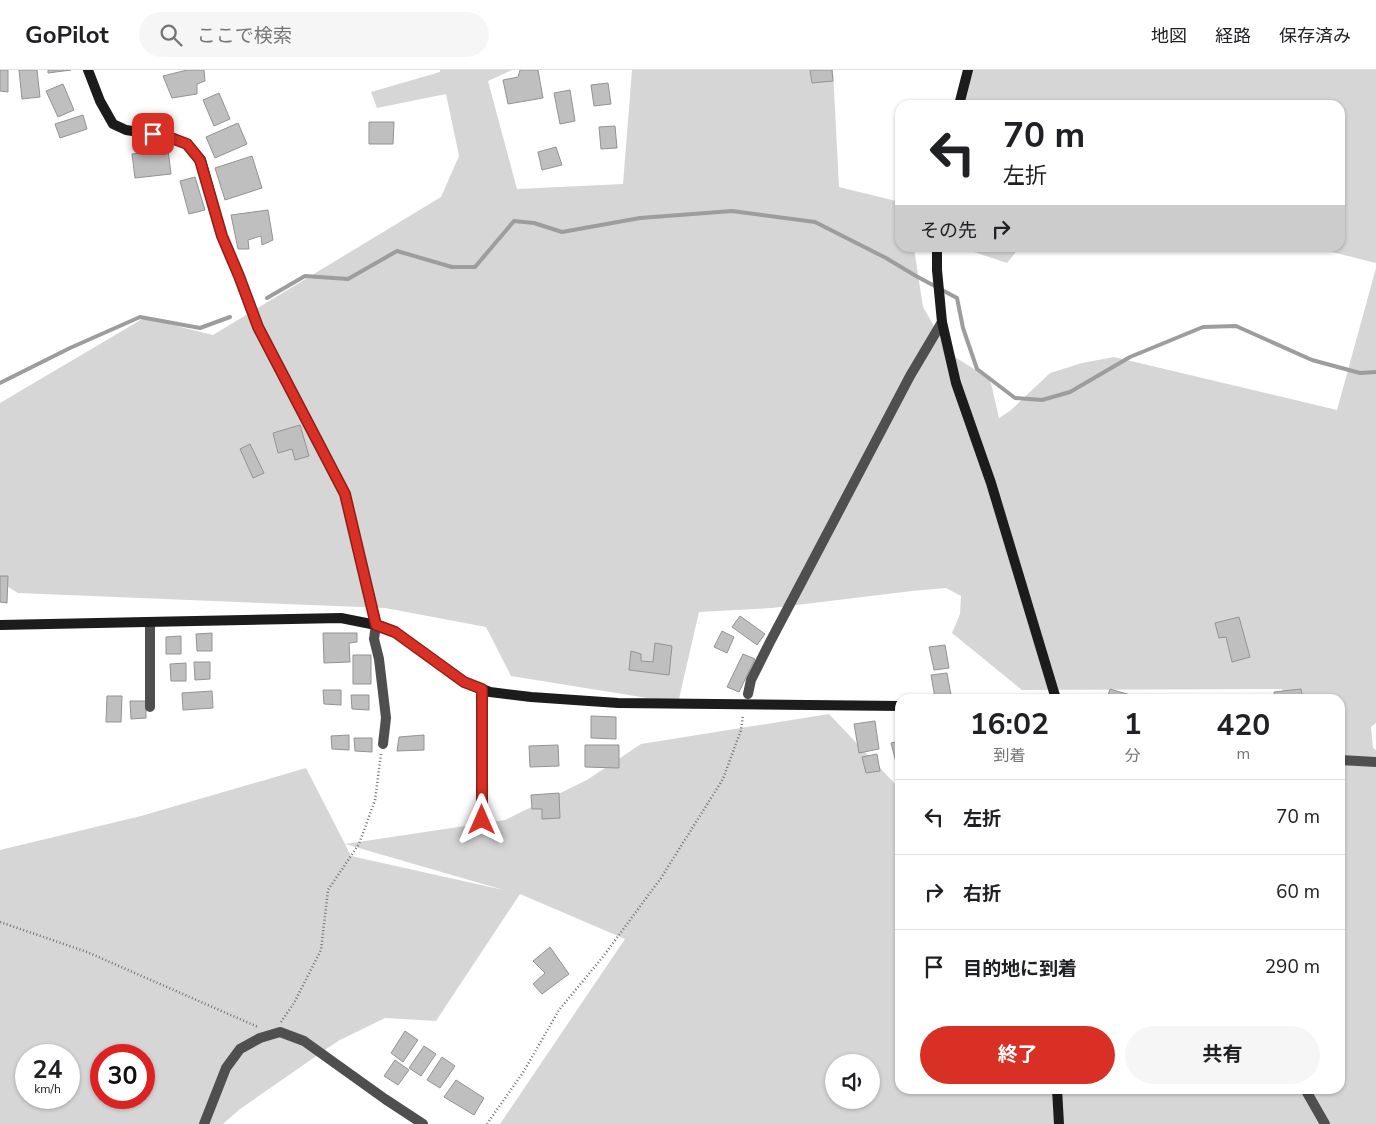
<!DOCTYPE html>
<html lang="ja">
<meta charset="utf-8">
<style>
body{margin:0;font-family:"Nunito Sans","Noto Sans JP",sans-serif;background:#f6f6f6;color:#202124;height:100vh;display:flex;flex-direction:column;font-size:19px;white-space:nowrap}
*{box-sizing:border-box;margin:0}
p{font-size:16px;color:#757577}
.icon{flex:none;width:28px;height:28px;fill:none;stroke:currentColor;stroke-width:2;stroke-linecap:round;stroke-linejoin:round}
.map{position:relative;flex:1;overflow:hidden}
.drawer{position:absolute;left:895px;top:624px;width:450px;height:400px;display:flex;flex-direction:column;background:#fff;border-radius:15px;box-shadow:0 1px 4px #0004}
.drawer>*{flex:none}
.hud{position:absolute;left:895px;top:30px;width:450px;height:152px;border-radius:15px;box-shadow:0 1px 4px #0004;background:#fff;color:#202124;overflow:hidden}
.fabs{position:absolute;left:825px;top:984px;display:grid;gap:10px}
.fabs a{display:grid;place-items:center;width:55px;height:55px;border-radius:50%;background:#fff;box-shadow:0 1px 4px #0004;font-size:25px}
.speed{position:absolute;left:15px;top:974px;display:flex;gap:10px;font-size:25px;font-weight:700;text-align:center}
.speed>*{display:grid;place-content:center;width:65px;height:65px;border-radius:50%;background:#fff;box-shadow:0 1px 4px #0004;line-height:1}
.speed small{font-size:12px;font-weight:400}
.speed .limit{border:8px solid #d22;background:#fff;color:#111}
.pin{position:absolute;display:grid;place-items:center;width:42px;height:42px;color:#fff;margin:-21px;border-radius:10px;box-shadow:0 2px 8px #0006}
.me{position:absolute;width:55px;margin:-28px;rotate:0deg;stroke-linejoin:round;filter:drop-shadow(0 0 4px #0008)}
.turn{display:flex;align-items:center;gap:18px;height:105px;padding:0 25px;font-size:22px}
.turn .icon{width:65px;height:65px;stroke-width:2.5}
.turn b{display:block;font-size:35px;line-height:42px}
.then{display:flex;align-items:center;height:48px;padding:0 25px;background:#0003;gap:10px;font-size:19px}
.eta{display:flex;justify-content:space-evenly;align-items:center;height:85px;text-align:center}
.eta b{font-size:30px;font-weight:700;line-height:35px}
.primary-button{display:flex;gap:10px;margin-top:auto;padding:10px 25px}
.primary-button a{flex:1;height:58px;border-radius:30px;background:#d93025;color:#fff;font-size:20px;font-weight:700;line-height:58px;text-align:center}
.primary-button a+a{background:#f6f6f6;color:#202124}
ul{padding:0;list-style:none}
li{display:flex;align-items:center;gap:15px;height:75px;padding:0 25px;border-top:1px solid #e0e0e0}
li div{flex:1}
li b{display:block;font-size:19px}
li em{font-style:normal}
header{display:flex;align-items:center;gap:30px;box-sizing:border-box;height:70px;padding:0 25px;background:#fff;border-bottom:1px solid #e0e0e0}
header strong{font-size:24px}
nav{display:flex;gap:28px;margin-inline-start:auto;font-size:18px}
.search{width:350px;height:45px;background:#f6f6f6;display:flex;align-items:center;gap:12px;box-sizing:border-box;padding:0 18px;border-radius:28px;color:#757577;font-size:19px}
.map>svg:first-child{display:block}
.green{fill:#d6d6d6;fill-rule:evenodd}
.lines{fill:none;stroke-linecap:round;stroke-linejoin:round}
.stream{stroke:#9d9d9d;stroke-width:4}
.building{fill:#bfbfbf;stroke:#939393}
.path{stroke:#717171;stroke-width:2.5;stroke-dasharray:1 2.5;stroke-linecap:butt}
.street{stroke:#4f4f4f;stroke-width:10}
.secondary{stroke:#1c1c1c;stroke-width:10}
.route-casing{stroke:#8d1f18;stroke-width:12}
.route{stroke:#d93025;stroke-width:9}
</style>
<header>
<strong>GoPilot</strong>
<div class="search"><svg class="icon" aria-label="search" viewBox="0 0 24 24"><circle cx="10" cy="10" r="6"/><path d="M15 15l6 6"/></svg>ここで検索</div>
<nav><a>地図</a><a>経路</a><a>保存済み</a></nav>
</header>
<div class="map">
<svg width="1376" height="1054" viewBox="0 0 1376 1054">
<rect width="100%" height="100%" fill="#fff"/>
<path class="green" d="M440,0H512L488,11L517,119L623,114L632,0H833L839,117L900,132V178H914L923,237L950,284L990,309L999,348L1010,341L1050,303L1082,293L1114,287L1337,340L1376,198V653L1371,657L1373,678L1376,680V1054H500L625,869L520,824L436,951L385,948L338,971L240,1039L223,1054H0V780L141,746L306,698L345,774L505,750L587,710L641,674L829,644L900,719V1019H1340V629H1286L1282,619L1022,620L952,563L960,544L961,526L946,518L912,521L772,538L699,542L678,633L511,606L486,557L385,538L18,523L0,512V333L144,248L213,265L441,127L459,86L446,24L377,38L371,22L440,2ZM345,774L507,821H508L351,786ZM26,985H69V1028H26ZM101,985H144V1028H101ZM834,992H871V1030H834Z
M973,0H1376V193L1316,178H1340V35H961Z
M962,178H1019L1007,193Z"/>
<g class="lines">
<path class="stream" d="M267,228L305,206L348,209L397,181L452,197H475L514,151L534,153L562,162L640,148L732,141L815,152L886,188L916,206L957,228L963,258L977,299L1015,328L1042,330L1070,322L1130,287L1203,257L1236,256L1312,290L1360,303L1376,302
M0,313L70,278L140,247L200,258L230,247"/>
</g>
<path class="building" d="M0,0H8V22L0,21Z
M19,0H37L40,27L22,29Z
M48,0H71L48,3Z
M187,0H204L205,11L197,14V24L172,28L163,6Z
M520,0H538L543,28L508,34L503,10L518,7Z
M810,0H832L833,11L812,13Z
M608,13L611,34L594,36L591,15Z
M63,14L74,40L58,47L46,21Z
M570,20L575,51L560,54L554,23Z
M219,23L230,49L214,56L203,30Z
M83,45L87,59L60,68L55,54Z
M369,52H394L393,74H369Z
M238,53L247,74L215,88L206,67Z
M615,56L617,78L601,79L599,57Z
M556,77L562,95L542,100L538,82Z
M168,80L171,104L135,108L132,84Z
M252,86L262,118L225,130L215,98Z
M195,107L205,140L189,144L180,111Z
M268,140L273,170L262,175L261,166L248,170L249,179H238L231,145Z
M300,355L309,386L295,390L292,379L278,383L273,363Z
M250,374L264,403L253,408L240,379Z
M0,506H8L7,533L0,532Z
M740,546L765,564L757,575L732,557Z
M1239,547L1250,587L1232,592L1226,567L1219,568L1215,553Z
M722,561L734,567L727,583L714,577Z
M212,563V581H197L196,564Z
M323,563H357V572L349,573L350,592L324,593Z
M181,566V584H166V567Z
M655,573L672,576L669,605L629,600L631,581L641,584V591L653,592Z
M945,575L949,598L934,600L929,577Z
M743,584L755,589L739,622L727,617Z
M353,585H371V614H353Z
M194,592H210V609L195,610Z
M186,593V611H171L170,594Z
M947,603L951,625L935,628L931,605Z
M1110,619L1137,627L1161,625L1163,629H1107Z
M1301,619L1303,629H1275L1274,622Z
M323,620H341V635L324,634Z
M212,621L213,638L183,640L182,623Z
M351,625H369V640L352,639Z
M107,626H122L121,652H106Z
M130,631H146V648L131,649Z
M591,646L616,647V669L591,668Z
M875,651L879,679L859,683L854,654Z
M349,665V680L332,679L331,666Z
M424,665V680L397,681L399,667Z
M354,668H372V682L355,681Z
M900,671V695L897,696L891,673Z
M558,675L559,696L530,697L529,676Z
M585,675H619V698L585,697Z
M877,684L880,701L866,703L862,687Z
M559,723L560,748L542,749V739H532L531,725Z
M550,877L569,904L542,924L533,914L545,903L533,891Z
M405,961L418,970L403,992L391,983Z
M424,976L436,984L421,1006L409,998Z
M442,987L455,996L440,1018L427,1010Z
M395,990L409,1000L398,1015L384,1006Z
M456,1010L484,1028L474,1045L444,1027Z"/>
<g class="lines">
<path class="path" d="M0,852L87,882L258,957
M281,952L294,933L321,880L328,820L359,774L375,730L381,684
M487,1054L524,1001L559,940L602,888L661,808L723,709L741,660L743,645"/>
<path class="street" d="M150,552V637
M376,555L374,569L379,589L386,648L383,674
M748,624L751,610L770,572L910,306L942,252
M1340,690L1376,692
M482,750V619
M1305,1019L1325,1054
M204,1054L226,998L240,979L260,968L280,962L304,971L385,1029L423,1054"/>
<path class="secondary" d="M88,0L100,31L113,54L126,60L166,66L187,74L201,90L222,166L239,206L258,257L345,424L376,555
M959,35L968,0
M937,178V200L942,252L956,313L991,413L1056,629
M0,555L341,548L376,555L395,562L464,612L490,622L531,627L618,633L900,636
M1057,1019L1059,1054"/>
</g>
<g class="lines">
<g class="route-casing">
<path id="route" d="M153,64L166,66L187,74L200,90L222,166L239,206L258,257L345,424L376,555L395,562L464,612L482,619V750"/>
</g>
<use href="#route" class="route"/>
</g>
</svg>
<div class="fabs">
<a><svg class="icon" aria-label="sound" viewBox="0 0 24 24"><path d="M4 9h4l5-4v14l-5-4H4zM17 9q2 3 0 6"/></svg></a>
</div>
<div class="speed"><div>24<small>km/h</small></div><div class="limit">30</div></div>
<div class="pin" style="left:153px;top:64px;background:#d93025"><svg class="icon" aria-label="arrive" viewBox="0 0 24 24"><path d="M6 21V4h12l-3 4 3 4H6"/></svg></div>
<svg class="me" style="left:482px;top:750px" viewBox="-20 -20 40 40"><path d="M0-17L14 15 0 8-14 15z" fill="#d93025" stroke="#fff" stroke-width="4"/></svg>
<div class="hud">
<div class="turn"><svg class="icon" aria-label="left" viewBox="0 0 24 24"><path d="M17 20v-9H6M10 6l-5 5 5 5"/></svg><div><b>70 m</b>左折</div></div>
<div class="then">その先<svg class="icon" aria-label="right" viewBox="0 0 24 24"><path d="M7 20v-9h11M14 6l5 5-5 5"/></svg></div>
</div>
<section class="drawer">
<div class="eta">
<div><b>16:02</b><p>到着</p></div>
<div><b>1</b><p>分</p></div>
<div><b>420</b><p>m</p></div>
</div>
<ul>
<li><svg class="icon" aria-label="left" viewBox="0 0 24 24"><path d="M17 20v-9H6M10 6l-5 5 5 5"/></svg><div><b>左折</b></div><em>70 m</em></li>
<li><svg class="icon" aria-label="right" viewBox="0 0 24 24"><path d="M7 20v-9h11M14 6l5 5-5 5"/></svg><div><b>右折</b></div><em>60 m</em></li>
<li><svg class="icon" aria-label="arrive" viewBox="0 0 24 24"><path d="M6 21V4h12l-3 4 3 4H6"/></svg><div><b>目的地に到着</b></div><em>290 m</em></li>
</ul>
<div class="primary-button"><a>終了</a><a>共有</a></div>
</section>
</div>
